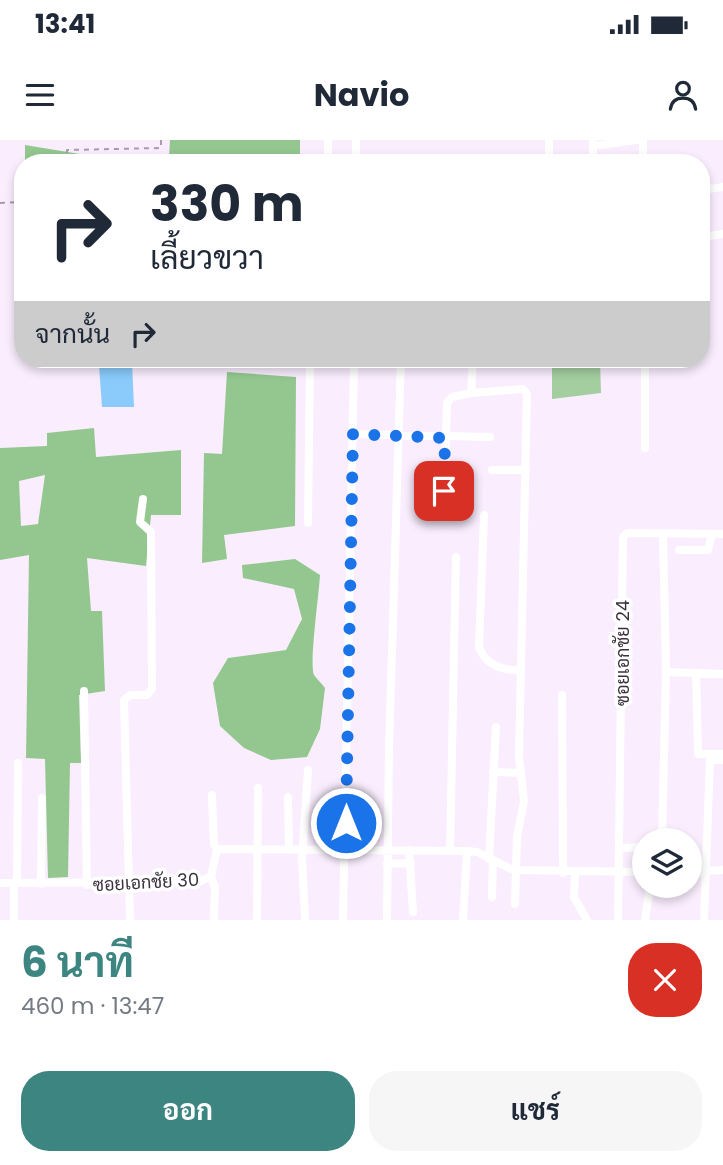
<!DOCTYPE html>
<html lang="th">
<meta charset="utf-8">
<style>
body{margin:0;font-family:Poppins,Sarabun,sans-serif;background:#f6f6f7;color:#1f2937;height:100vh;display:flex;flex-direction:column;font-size:26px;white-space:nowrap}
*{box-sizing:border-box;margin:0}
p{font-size:23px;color:#747a83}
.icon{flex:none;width:38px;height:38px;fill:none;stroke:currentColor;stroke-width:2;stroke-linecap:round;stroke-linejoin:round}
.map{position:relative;height:780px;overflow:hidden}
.drawer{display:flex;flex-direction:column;background:#fff;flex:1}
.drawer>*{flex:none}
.hud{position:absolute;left:14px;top:14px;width:696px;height:214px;border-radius:28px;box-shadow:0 4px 10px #0003;background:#fff;color:#1f2937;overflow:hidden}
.buttons{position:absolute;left:632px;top:688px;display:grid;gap:14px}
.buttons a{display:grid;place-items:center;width:70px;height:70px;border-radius:50%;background:#fff;box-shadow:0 4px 10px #0003;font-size:35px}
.pin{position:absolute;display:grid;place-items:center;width:60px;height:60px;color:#fff;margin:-30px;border-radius:14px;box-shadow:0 4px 10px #0006}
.me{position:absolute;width:77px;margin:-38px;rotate:0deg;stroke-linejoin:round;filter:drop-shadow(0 0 5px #0008)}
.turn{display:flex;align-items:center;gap:24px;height:147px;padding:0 21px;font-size:32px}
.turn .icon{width:91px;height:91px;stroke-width:2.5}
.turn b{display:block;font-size:49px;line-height:60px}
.then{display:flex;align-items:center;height:66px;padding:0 21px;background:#0003;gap:14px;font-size:26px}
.round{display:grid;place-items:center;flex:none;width:74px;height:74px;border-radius:28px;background:#f6f6f7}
.summary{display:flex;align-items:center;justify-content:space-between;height:119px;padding:0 21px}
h1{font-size:42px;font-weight:700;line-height:52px;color:#3d8581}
.action{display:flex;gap:14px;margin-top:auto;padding:14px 21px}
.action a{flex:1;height:80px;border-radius:28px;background:#3d8581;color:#fff;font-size:28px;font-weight:700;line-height:80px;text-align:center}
.action a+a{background:#f6f6f7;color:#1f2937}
.status{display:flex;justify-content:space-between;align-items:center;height:49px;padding:0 35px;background:#fff;direction:ltr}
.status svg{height:19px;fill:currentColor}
header{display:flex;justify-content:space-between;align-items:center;height:91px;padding:0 21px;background:#fff;font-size:32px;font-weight:700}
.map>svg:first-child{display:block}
.green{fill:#a4cea0}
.forest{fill:#93c78f;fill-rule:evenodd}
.water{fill:#8acbfb}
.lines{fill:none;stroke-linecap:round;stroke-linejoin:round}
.path{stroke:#a79caa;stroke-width:2;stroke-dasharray:5 5;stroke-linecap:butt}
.minor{stroke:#fff;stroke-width:8}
.route{stroke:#1a73e8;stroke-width:12;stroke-dasharray:0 21.6}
.labels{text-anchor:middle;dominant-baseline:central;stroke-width:7;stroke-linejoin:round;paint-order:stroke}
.street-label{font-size:18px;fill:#3a313c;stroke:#fff}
</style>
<div class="status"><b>13:41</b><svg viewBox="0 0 49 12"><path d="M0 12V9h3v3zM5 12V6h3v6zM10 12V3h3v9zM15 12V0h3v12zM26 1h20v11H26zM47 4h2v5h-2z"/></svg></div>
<header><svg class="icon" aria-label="menu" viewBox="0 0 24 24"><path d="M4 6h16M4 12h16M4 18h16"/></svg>Navio<svg class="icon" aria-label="person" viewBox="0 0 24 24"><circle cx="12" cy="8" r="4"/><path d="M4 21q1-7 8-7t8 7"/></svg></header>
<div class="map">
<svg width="723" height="780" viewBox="0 0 723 780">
<rect width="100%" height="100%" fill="#faedfe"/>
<path class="green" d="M552,219H600L601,253L552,259Z"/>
<path class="forest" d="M170,0H300V23H191L169,17Z
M25,5L92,16L91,23H25Z
M227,232L296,237L295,386L224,395L227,419L202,423L204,313L222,314Z
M94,288L96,317L181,310V375H151L146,426L87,418L91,471H102L105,551L79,555L81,623H70L68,737L48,738L45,619L26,618L29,415L0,420V308L47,306V293ZM45,335L38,384L21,386L19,341Z
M295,419L320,435C319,454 309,524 314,535C317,539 322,544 325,548L320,589L307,617L271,620L244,608L220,586L213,543L228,518L286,510L302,479L294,449L243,438L242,425Z"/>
<path class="water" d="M132,223L134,267H102L99,225Z"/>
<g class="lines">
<path class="path" d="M66,23L67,10L161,8V0
M0,63L23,62"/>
<path class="minor" d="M356,0V23
M593,0V23
M643,0V23
M600,5L636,0
M328,23V0
M549,23V0
M702,50L723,47
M702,97L723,94
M645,219V308
M471,253L523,249L527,254L519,617L524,661L517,697L515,764
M353,294L490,297
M492,330H526
M484,375L479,507C486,526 501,529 520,531
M444,377L447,263L452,257L471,253L473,219
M308,383L310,219
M679,410H708L712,395
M666,532L723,534
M696,533L698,614H723
M84,551L87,745
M562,555L563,733
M493,632L521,633
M212,655L214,704L217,709
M288,657L289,710
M662,700L666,532L663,394
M620,708L644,707
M409,710L413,772
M450,711L456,417
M489,719L496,587
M387,724L411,723
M690,732L723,730
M575,733L574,757L587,780
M211,736L215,748L214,780
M0,743L199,742L211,736L217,709L467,711L477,712L513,730L644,732
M14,743V780
M17,743L18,623
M41,744L42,658
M492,757L493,721
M305,777L302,719L308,630
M130,780L124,560L130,555H147L152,549L151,392L140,382L143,359
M257,780L258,648
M343,780L354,219
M387,780L389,609L401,219
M463,780L467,711
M618,780L623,397L627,393L723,394
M645,780L650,746
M704,780L710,620H723"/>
</g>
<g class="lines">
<path class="route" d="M346,683L353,294L445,298L444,351"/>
</g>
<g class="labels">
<g class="street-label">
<text transform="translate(622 513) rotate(-90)">ซอยเอกชัย 24</text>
<text transform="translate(146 742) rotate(-3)">ซอยเอกชัย 30</text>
</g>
</g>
</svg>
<div class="buttons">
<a><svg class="icon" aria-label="layers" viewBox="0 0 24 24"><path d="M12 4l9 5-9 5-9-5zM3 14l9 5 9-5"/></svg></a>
</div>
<div class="pin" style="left:444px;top:351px;background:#d93025"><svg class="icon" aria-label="arrive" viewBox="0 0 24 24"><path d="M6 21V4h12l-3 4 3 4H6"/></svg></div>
<svg class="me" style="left:346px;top:683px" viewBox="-20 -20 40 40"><circle r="17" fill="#1a73e8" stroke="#fff" stroke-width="3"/><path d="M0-11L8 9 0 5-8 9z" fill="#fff"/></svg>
<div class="hud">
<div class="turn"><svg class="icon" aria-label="right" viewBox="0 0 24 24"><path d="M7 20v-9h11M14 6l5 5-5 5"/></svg><div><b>330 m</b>เลี้ยวขวา</div></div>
<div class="then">จากนั้น<svg class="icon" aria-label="right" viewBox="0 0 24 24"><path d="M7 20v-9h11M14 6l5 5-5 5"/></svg></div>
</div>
</div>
<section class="drawer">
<div class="summary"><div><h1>6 นาที</h1><p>460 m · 13:47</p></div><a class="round" style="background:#d93025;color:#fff"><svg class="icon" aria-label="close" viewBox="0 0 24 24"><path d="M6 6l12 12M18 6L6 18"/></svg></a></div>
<div class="action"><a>ออก</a><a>แชร์</a></div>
</section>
